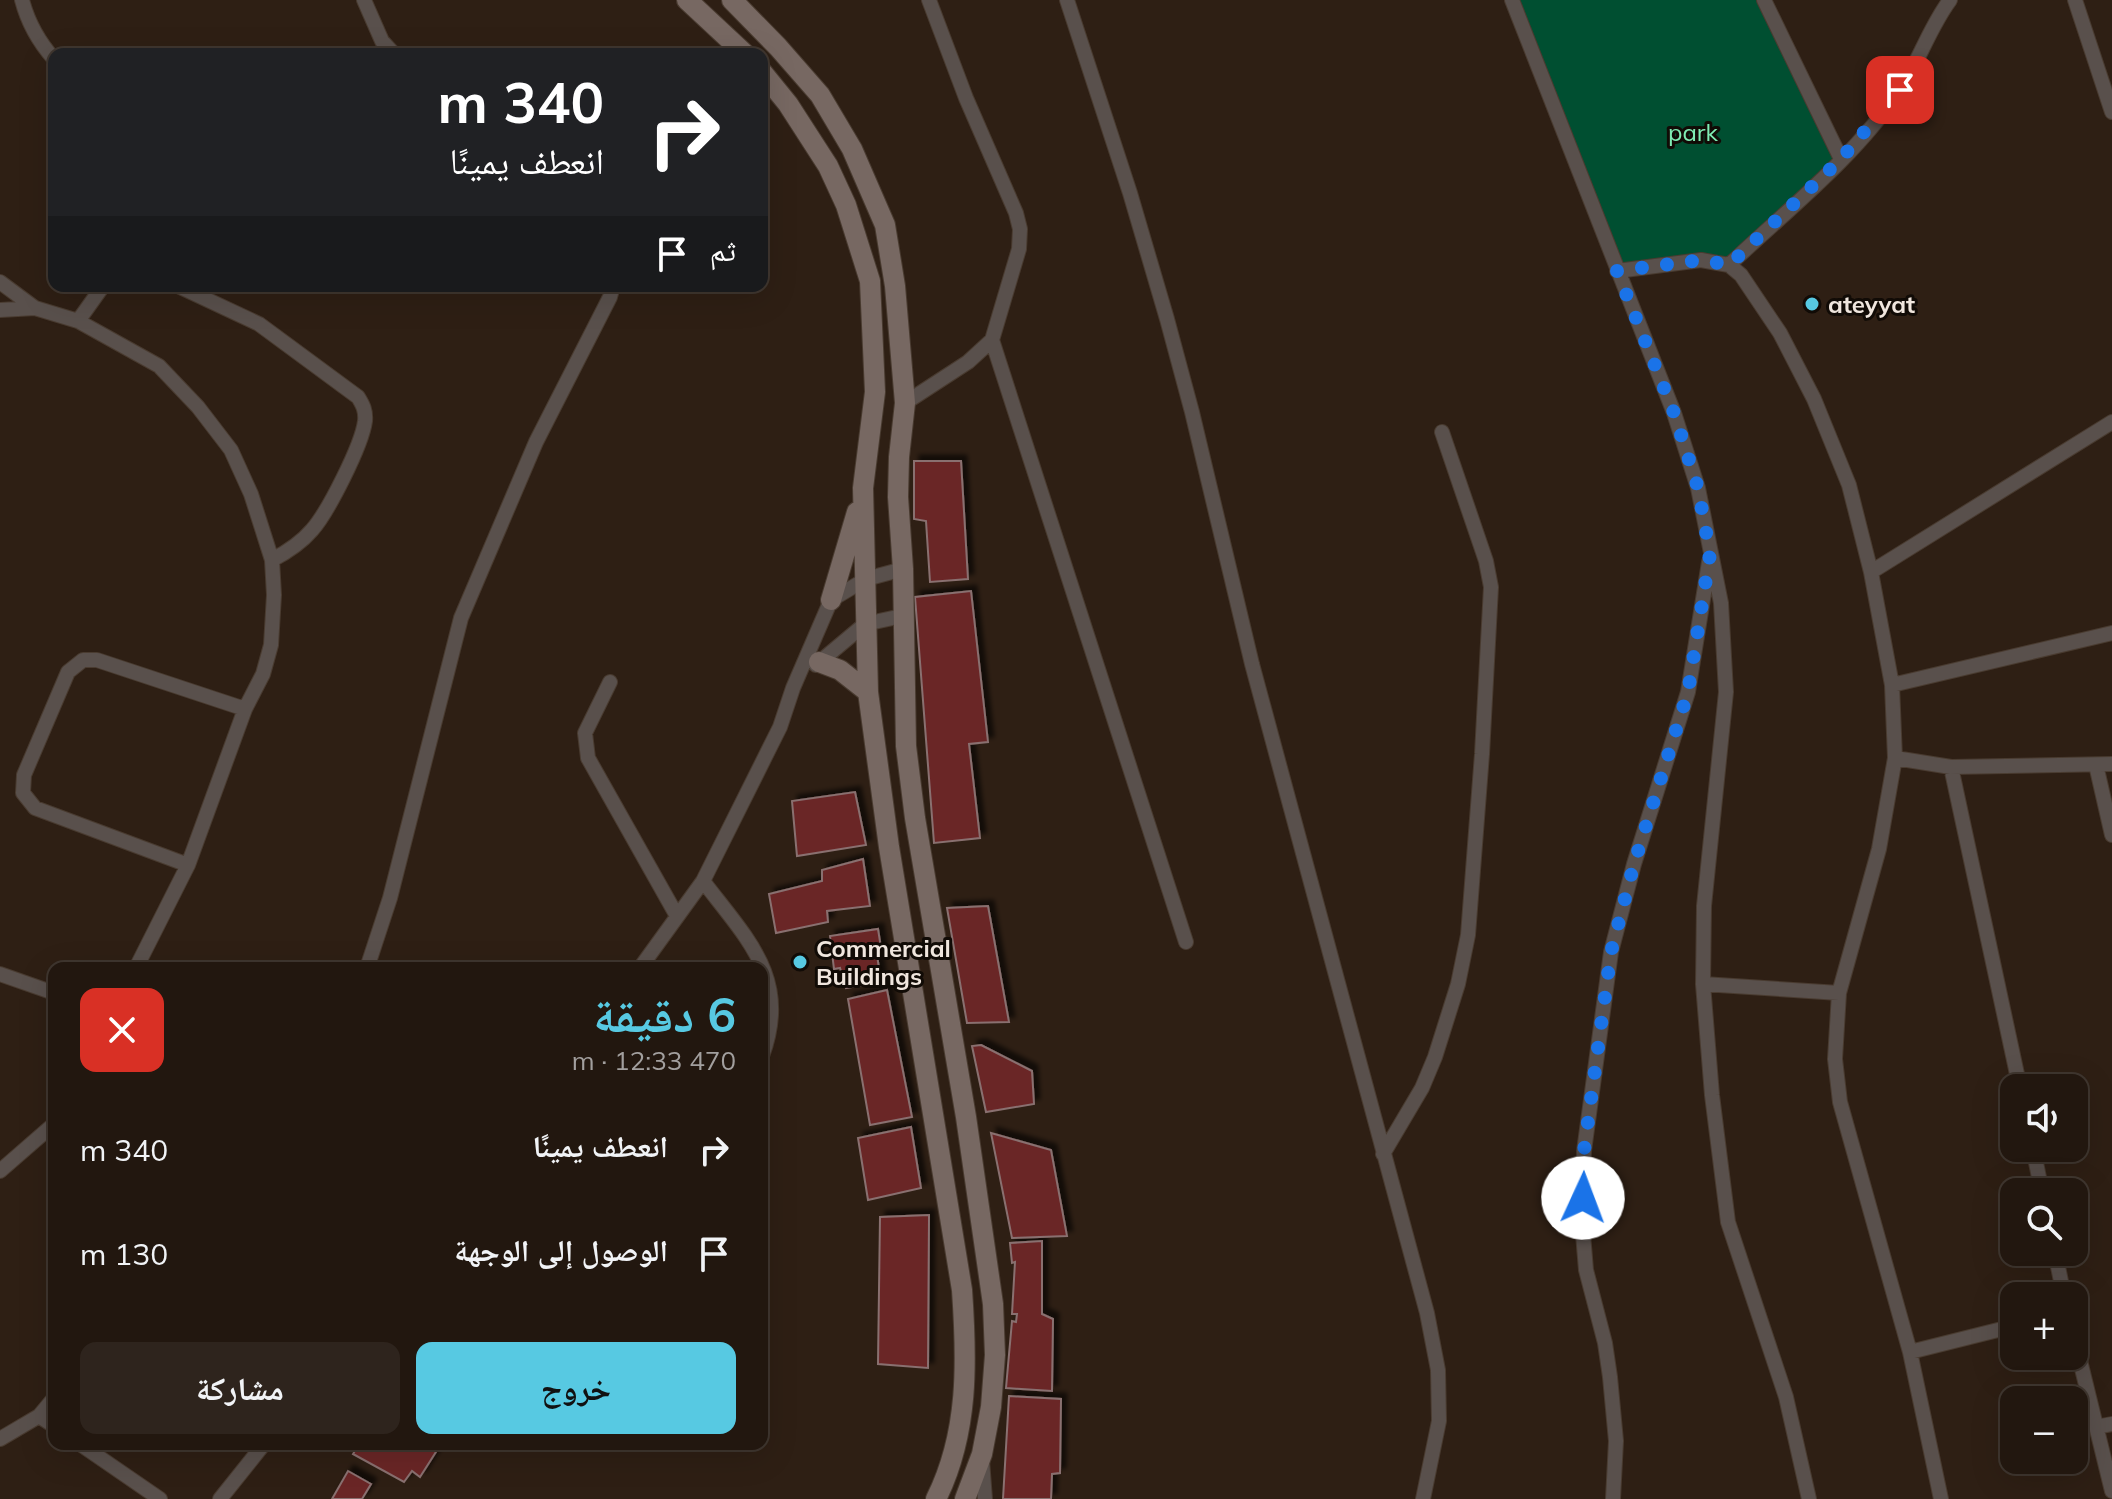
<!DOCTYPE html>
<html lang="ar">
<meta charset="utf-8">
<style>
body{margin:0;font-family:Mulish,"Noto Naskh Arabic",sans-serif;background:#2e241d;color:#f1f3f6;direction:rtl;height:100vh;display:flex;flex-direction:column;font-size:30px;white-space:nowrap}
*{box-sizing:border-box;margin:0}
p{font-size:26px;color:#a29f9e}
.icon{flex:none;width:44px;height:44px;fill:none;stroke:currentColor;stroke-width:2;stroke-linecap:round;stroke-linejoin:round}
.map{position:relative;flex:1;overflow:hidden;direction:ltr}
.side{position:absolute;left:48px;top:962px;width:720px;height:488px;display:flex;flex-direction:column;background:#22170f;border-radius:16px;box-shadow:0 8px 32px #0002,0 0 0 2px #3f362f;direction:rtl}
.side>*{flex:none}
.top-card{position:absolute;left:48px;top:48px;width:720px;height:244px;border-radius:16px;box-shadow:0 8px 32px #0002,0 0 0 2px #3f362f;direction:rtl;background:#202124;color:#fff;overflow:hidden}
.buttons{position:absolute;left:2000px;top:1074px;display:grid;gap:16px}
.buttons a{display:grid;place-items:center;width:88px;height:88px;border-radius:16px;background:#22170f;box-shadow:0 8px 32px #0002,0 0 0 2px #3f362f;font-size:40px}
.pin{position:absolute;display:grid;place-items:center;width:68px;height:68px;color:#fff;margin:-34px;border-radius:16px;box-shadow:0 4px 12px #0006}
.me{position:absolute;width:88px;margin:-44px;rotate:2deg;stroke-linejoin:round;filter:drop-shadow(0 0 6px #0008)}
.turn{display:flex;align-items:center;gap:28px;height:168px;padding:0 32px;font-size:36px}
.turn .icon{width:104px;height:104px;stroke-width:2.5}
.turn b{display:block;font-size:56px;line-height:68px}
.then{display:flex;align-items:center;height:76px;padding:0 32px;background:#0003;gap:16px;font-size:30px}
.round{display:grid;place-items:center;flex:none;width:84px;height:84px;border-radius:16px;background:#2e241d}
.summary{display:flex;align-items:center;justify-content:space-between;height:136px;padding:0 32px}
h1{font-size:48px;font-weight:700;line-height:60px;color:#57c9e2}
.button{display:flex;gap:16px;margin-top:auto;padding:16px 32px}
.button a{flex:1;height:92px;border-radius:16px;background:#57c9e2;color:#111;font-size:32px;font-weight:700;line-height:92px;text-align:center}
.button a+a{background:#2e241d;color:#f1f3f6}
ul{padding:0;list-style:none}
li{display:flex;align-items:center;gap:24px;height:104px;padding:0 32px}
li div{flex:1}
li b{display:block;font-size:30px}
li em{font-style:normal}
.map>svg:first-child{display:block}
.green{fill:#004f31}
.building{fill:#6b2527;stroke:#89706f;stroke-width:2;filter:url(#shadow)}
.lines{fill:none;stroke-linecap:round;stroke-linejoin:round}
.street-casing{stroke:#493b30;stroke-width:16}
.secondary-casing{stroke:#493b30;stroke-width:22}
.street{stroke:#59504c;stroke-width:14}
.secondary{stroke:#776862;stroke-width:20}
.route{stroke:#1a73e8;stroke-width:14;stroke-dasharray:0 25.2}
.poi-dot{fill:#57c9e2;stroke:#110b06;stroke-width:3}
.labels{text-anchor:middle;dominant-baseline:central;stroke-width:6;stroke-linejoin:round;paint-order:stroke}
.park-label{font-size:24px;fill:#7fedb4;stroke:#110b06}
.poi-label{font-size:24px;font-weight:bold;fill:#f0e6de;stroke:#110b06;text-anchor:start}
</style>
<div class="map">
<svg width="2112" height="1499" viewBox="0 0 2112 1499">
<defs>
<filter id="shadow"><feDropShadow dx="5.5" dy="-5.5" stdDeviation="2" flood-color="#0009"/></filter>
</defs>
<rect width="100%" height="100%" fill="#2e1f14"/>
<path class="green" d="M1512,0H1764L1841,159L1729,265L1617,271Z"/>
<path class="building" d="M914,461H961L968,579L930,582L926,521L914,519Z
M971,591L988,742L969,744L980,838L934,843L915,597Z
M855,792L866,845L797,856L792,801Z
M863,859L870,906L827,911L828,922L776,933L769,894L822,881V870Z
M988,906L1009,1022L967,1023L947,908Z
M878,929L882,954L877,955L881,982L846,988L840,968L834,969L830,936Z
M887,990L912,1117L870,1125L848,999Z
M981,1045L1032,1071L1034,1104L986,1112L972,1046Z
M911,1127L921,1188L868,1200L858,1138Z
M991,1133L1051,1150L1067,1236L1012,1238Z
M929,1215L928,1368L878,1364L880,1217Z
M1042,1241V1314L1053,1319L1052,1391L1006,1388L1012,1321L1016,1322L1017,1314H1012L1015,1262L1012,1263L1010,1243Z
M1009,1396L1061,1399L1060,1473L1052,1474L1051,1499H1003Z
M359,1444H441L420,1477L412,1471L404,1482L353,1454Z
M348,1471L371,1484L362,1499H332Z"/>
<g class="lines">
<g class="street-casing">
<path id="street" d="M22,0C28,23 38,41 54,59
M364,0L382,41L394,54
M1067,0L1130,193L1167,319L1192,412L1252,664L1427,1313L1438,1370L1439,1421L1423,1499
M1512,0L1674,413L1698,488L1721,603L1726,692L1704,906L1703,984L1712,1095L1728,1222L1786,1397L1809,1499
M1764,0L1841,159
M2075,0L2112,112
M1729,265C1787,210 1855,157 1899,91C1919,62 1929,28 1950,0
M1617,271L1701,260L1729,265L1741,275L1780,333L1814,399L1849,485L1871,572L1892,685L1895,758L1879,849L1839,993L1835,1059L1840,1102L1910,1352L1941,1499
M0,282L35,308
M178,286L259,324L358,397C363,405 366,411 365,421C362,445 328,512 312,530C301,543 287,552 272,560
M0,310L35,308L78,321L159,366L198,407L231,450L251,494L272,560L274,595L271,645L263,674L245,709L188,865L136,968
M78,321L103,286
M992,340L1186,942
M905,403L968,362L992,340L1019,249L1020,229L1016,213L966,98L929,0
M1871,572L2112,422
M816,665L865,624L902,616
M610,682L585,733L588,758L677,916
M1892,685L2112,633
M1895,758L1951,767L2112,764
M2096,765L2112,835
M1951,767L2020,1088
M188,865L35,808L23,793L24,775L68,672L83,660H97L245,709
M703,881C747,939 791,979 762,1056
M367,968L390,898L461,618L536,442L610,297L613,286
M640,968L703,881L780,727L793,688L831,600L866,579L903,569
M0,974L54,993
M1703,984L1839,993
M2033,1148L2042,1192
M1383,1154L1422,1088L1435,1057L1458,984L1468,935L1482,754L1491,587L1486,561L1442,432
M0,1171L54,1124
M2055,1252L2064,1296
M2074,1336L2112,1491
M1910,1352L2014,1326
M39,1416L54,1426
M2096,1427L2112,1424
M0,1439L39,1416L54,1398
M80,1444L160,1499
M982,1460L985,1499
M220,1499L264,1444
M1613,1499L1616,1441L1610,1377L1605,1343L1586,1270L1582,1222L1584,1151L1611,952L1634,864L1688,692L1709,562"/>
</g>
<g class="secondary-casing">
<path id="secondary" d="M687,0L745,54
M732,0L778,47L820,95L852,149L885,225L895,286L905,403L899,457L898,497L903,569L906,746L915,818L966,1117L993,1304L995,1355L991,1407L982,1454L965,1499
M762,72L788,104L828,166L846,205L870,281L875,392L863,488L868,692L889,847L962,1290C967,1361 969,1433 936,1499
M831,600L857,512
M819,662L840,670L868,692"/>
</g>
<use href="#street" class="street"/>
<use href="#secondary" class="secondary"/>
</g>
<g class="lines">
<path class="route" d="M1583,1198L1584,1151L1611,952L1634,864L1688,692L1710,554L1698,488L1674,413L1617,271L1701,260L1729,265L1841,159L1900,90"/>
</g>
<g class="poi-dot">
<circle cx="1812" cy="304" r="8"/>
<circle cx="800" cy="962" r="8"/>
</g>
<g class="labels">
<g class="park-label">
<text x="1693" y="132">park</text>
</g>
<g class="poi-label">
<text x="1828" y="304">ateyyat</text>
<text x="816" y="948">Commercial<tspan x="816" dy="28">Buildings</tspan></text>
</g>
</g>
</svg>
<div class="buttons">
<a><svg class="icon" aria-label="sound" viewBox="0 0 24 24"><path d="M4 9h4l5-4v14l-5-4H4zM17 9q2 3 0 6"/></svg></a>
<a><svg class="icon" aria-label="search" viewBox="0 0 24 24"><circle cx="10" cy="10" r="6"/><path d="M15 15l6 6"/></svg></a>
<a>+</a>
<a>−</a>
</div>
<div class="pin" style="left:1900px;top:90px;background:#d93025"><svg class="icon" aria-label="arrive" viewBox="0 0 24 24"><path d="M6 21V4h12l-3 4 3 4H6"/></svg></div>
<svg class="me" style="left:1583px;top:1198px" viewBox="-20 -20 40 40"><circle r="19" fill="#fff"/><path d="M0-13L10 11 0 6-10 11z" fill="#1a73e8"/></svg>
<div class="top-card">
<div class="turn"><svg class="icon" aria-label="right" viewBox="0 0 24 24"><path d="M7 20v-9h11M14 6l5 5-5 5"/></svg><div><b>340 m</b>انعطف يمينًا</div></div>
<div class="then">ثم<svg class="icon" aria-label="arrive" viewBox="0 0 24 24"><path d="M6 21V4h12l-3 4 3 4H6"/></svg></div>
</div>
<section class="side">
<div class="summary"><div><h1>6 دقيقة</h1><p>470 m · 12:33</p></div><a class="round" style="background:#d93025;color:#fff"><svg class="icon" aria-label="close" viewBox="0 0 24 24"><path d="M6 6l12 12M18 6L6 18"/></svg></a></div>
<ul>
<li><svg class="icon" aria-label="right" viewBox="0 0 24 24"><path d="M7 20v-9h11M14 6l5 5-5 5"/></svg><div><b>انعطف يمينًا</b></div><em>340 m</em></li>
<li><svg class="icon" aria-label="arrive" viewBox="0 0 24 24"><path d="M6 21V4h12l-3 4 3 4H6"/></svg><div><b>الوصول إلى الوجهة</b></div><em>130 m</em></li>
</ul>
<div class="button"><a>خروج</a><a>مشاركة</a></div>
</section>
</div>
